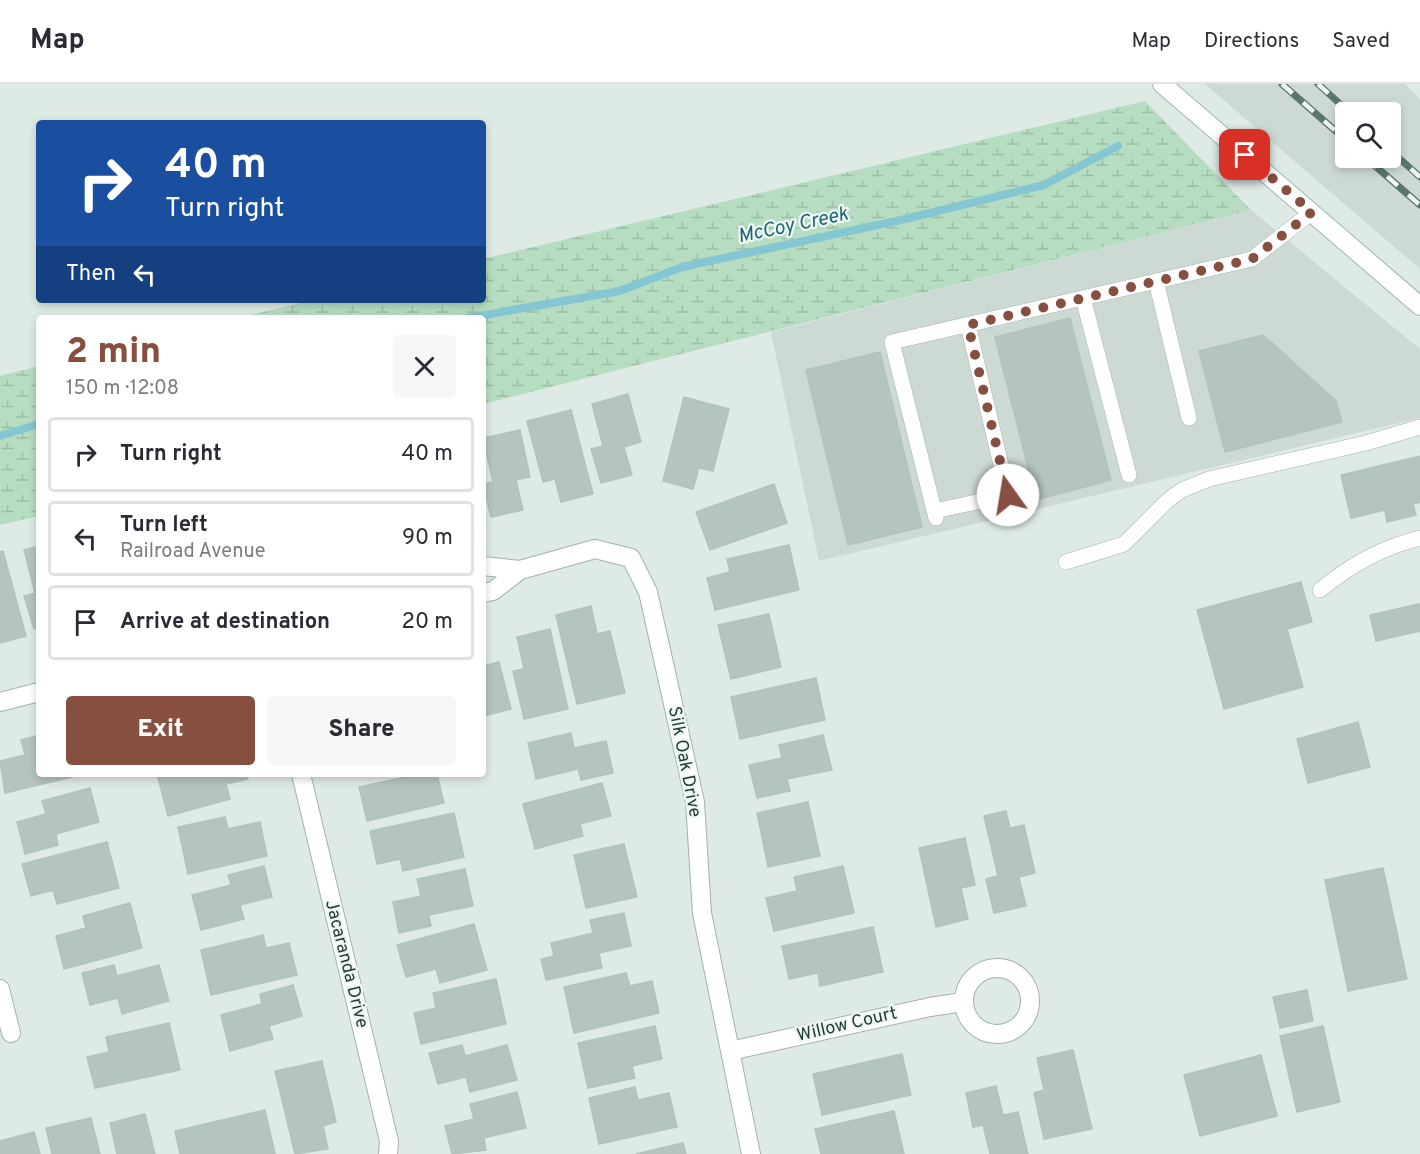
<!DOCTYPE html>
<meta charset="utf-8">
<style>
body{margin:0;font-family:Overpass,sans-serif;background:#f7f7f7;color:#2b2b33;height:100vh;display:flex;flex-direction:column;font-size:22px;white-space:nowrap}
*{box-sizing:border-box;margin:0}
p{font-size:20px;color:#7c7c81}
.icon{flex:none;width:33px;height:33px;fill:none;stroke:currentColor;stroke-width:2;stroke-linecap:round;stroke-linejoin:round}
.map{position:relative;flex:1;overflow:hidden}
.panel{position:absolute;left:36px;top:231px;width:450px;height:462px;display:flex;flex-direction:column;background:#fff;border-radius:6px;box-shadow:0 3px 9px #0003}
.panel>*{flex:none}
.hud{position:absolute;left:36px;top:36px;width:450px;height:183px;border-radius:6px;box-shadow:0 3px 9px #0003;background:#1a4fa0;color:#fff;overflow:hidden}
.buttons{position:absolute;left:1335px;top:18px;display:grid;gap:12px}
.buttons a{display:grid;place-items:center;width:66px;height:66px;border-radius:6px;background:#fff;box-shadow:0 3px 9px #0003;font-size:30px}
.pin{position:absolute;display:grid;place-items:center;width:51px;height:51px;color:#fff;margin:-26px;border-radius:12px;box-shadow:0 3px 9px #0006}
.me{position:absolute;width:66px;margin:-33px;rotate:347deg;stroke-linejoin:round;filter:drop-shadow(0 0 4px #0008)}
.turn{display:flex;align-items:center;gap:21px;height:126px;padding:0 30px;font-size:27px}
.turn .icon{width:78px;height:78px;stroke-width:2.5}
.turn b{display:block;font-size:42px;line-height:51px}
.then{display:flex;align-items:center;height:57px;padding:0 30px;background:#0003;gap:12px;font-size:22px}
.round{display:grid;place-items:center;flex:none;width:63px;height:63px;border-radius:6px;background:#f7f7f7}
.summary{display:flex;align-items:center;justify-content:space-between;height:102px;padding:0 30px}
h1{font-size:36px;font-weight:800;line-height:45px;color:#874f40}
.cta{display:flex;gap:12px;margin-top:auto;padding:12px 30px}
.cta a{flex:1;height:69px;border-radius:6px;background:#874f40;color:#fff;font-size:24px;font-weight:800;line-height:69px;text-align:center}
.cta a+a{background:#f7f7f7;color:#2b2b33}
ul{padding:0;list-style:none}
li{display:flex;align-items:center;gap:18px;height:75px;margin:0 12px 9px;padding:0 18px;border:3px solid #e1e1e2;border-radius:6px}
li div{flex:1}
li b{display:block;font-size:22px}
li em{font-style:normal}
header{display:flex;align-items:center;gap:36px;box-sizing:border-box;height:84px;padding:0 30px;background:#fff;border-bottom:2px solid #e1e1e2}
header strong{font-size:28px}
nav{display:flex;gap:33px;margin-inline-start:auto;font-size:21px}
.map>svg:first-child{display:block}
.built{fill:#cddad4;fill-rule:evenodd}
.wetland{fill:url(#wetland-marsh)}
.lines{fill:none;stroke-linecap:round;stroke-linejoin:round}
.stream{stroke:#84c6d2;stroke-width:8}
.building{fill:#b4c5be;stroke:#b1c4bc;stroke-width:1.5}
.service-casing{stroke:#a1b3ac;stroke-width:16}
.minor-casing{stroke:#a1b3ac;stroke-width:20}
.secondary-casing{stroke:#9db7ae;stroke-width:20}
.service{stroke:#fff;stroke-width:15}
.minor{stroke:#fff;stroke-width:18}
.secondary{stroke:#fff;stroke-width:18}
.rail-casing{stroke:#59776f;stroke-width:7}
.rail{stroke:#eff7f3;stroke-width:4.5;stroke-dasharray:14;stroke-linecap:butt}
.route{stroke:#874f40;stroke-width:10;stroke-dasharray:0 18}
.labels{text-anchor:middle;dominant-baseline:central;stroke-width:4.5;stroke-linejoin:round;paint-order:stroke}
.street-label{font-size:18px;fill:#1f3b34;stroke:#eff7f3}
.water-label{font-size:20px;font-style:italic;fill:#186778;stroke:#eff7f3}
</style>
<header>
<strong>Map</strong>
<nav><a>Map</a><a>Directions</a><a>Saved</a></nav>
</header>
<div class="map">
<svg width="1420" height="1070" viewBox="0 0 1420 1070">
<defs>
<pattern id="wetland-marsh" width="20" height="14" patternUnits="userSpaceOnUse" patternTransform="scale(1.5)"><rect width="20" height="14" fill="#b6ddc1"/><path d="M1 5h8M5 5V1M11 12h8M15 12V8" fill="none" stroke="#9cbfa6"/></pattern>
</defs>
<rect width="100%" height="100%" fill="#deebe5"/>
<path class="built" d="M1205,0H1405L1420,15V185ZM1346,28H1390V74H1346Z
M1251,126L1420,265V334L819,477L771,248Z"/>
<path class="wetland" d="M1145,17L1251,126L483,320V234H238L313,216H483V175Z
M39,282V432L0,441V292Z"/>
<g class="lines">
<path class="stream" d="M468,234L620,207L682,183L901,136L1044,101L1118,62
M0,352L39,340"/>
</g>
<path class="building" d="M1070,234L1111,396L1036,416L995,253Z
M1263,251L1336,317L1342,338L1225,368L1199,267Z
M880,268L922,443L848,461L806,286Z
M628,310L641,358L624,363L632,391L601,399L591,365L603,362L592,320Z
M684,313L729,325L713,387L699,384L693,405L663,397Z
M571,326L593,410L561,418L555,395L543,398L527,337Z
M520,346L530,393L516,396L523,426L491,433L483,400L493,398L483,354Z
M1420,372V418L1413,420L1416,431L1387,438L1385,426L1351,434L1341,391Z
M774,400L787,439L710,466L696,428Z
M789,461L799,506L715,526L707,494L730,488L727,475Z
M39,462V543L34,545L24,512L35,509L24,466Z
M3,467L26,552L0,559V468Z
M1301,498L1312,538L1287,545L1303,603L1224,625L1197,526Z
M1419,520L1420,547L1376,557L1370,531Z
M591,522L597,550L610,547L625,609L577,620L556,531Z
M769,530L781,583L731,595L718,541Z
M550,545L568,625L524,635L513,587L524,585L517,553Z
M483,577L484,582L499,578L511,625L483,632Z
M816,594L825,636L740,655L731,613Z
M1358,638L1370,683L1308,699L1297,655Z
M571,649L574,664L606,657L613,689L581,696L578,685L536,695L528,659Z
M39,651V690H84L5,709L0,677L25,671L21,656Z
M823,651L832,686L787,695L790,707L757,714L749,681L782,674L779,661Z
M157,690H246L248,695L226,700L230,715L168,732Z
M400,690H437L444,719L367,737L359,703L401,694Z
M602,699L611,732L580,740L583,752L535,765L523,720Z
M90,704L99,738L56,750L58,761L25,770L17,738L46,730L42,717Z
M808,718L820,772L768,783L757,729Z
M1006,727L1010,744L1024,741L1035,789L1019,793L1026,822L994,829L986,795L998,792L984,732Z
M454,729L464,773L403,787L400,775L377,780L370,747Z
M225,733L228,745L260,738L267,772L188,790L178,743Z
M965,754L975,801L961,804L968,835L936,843L919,764Z
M107,758L119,804L57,820L53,806L31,812L22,780Z
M624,760L637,813L586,824L574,771Z
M264,782L272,813L240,821L244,835L201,846L192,811L231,801L228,791Z
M843,782L854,829L774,847L766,814L797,807L794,793Z
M1383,784L1407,895L1348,907L1325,796Z
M465,785L473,822L429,831L431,842L399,849L393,818L421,812L417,795Z
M130,819L142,864L64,885L56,852L86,844L83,832Z
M624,829L631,862L599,869L602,884L546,896L541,875L554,872L551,859L593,849L590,836Z
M474,840L487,886L440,899L436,885L406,893L397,861Z
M873,843L883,888L820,902L818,889L789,895L782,862Z
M263,851L266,864L289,859L297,891L211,911L201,866Z
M114,881L117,892L159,881L169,917L122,930L118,914L90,921L82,889Z
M626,889L630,902L652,897L659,929L574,949L564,903Z
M496,895L506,940L421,960L414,929L436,924L433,909Z
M293,901L302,932L269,942L273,955L230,967L221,931L262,920L260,910Z
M1307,906L1313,937L1280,944L1273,913Z
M169,939L180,986L95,1004L87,973L109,968L106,953Z
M655,942L662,975L632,982L635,994L588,1004L578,959Z
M1323,942L1340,1018L1297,1028L1280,952Z
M462,961L465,972L507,961L517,996L470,1008L466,993L438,1000L429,969Z
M1073,966L1092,1045L1044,1055L1034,1009L1044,1006L1037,974Z
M902,970L911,1011L822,1031L813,990Z
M1261,971L1277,1032L1200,1052L1184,991Z
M322,977L336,1038L323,1042L328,1065L295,1070L275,987Z
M996,1002L1003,1031L1018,1028L1028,1070H990L983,1041L973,1043L966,1009Z
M635,1003L638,1016L669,1009L677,1043L599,1060L589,1014Z
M517,1008L526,1044L484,1054L486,1066L452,1070L445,1042L474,1035L470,1020Z
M265,1026L275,1070H180L175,1047Z
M894,1027L904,1070H821L815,1045Z
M145,1030L155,1070H117L110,1039Z
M91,1034L100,1070H52L46,1044Z
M34,1048L40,1070H0V1057Z
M683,1059L686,1070H636Z"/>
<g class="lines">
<g class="service-casing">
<path id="service" d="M1156,197L1189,334
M1083,214L1129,391
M935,427L1008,411L968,241
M936,434L892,258L1252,175L1312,128
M1066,478L1124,460L1168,416L1182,406L1209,395L1366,359L1420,343
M1320,506C1351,481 1380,464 1420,454"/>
</g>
<g class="minor-casing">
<path id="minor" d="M483,482L520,486
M483,509L493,507L520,486L595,465L631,474L648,508L695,718L702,829L751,1070
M0,618L39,608
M301,690L389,1057L388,1070
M964 917a33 33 0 1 1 66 0a33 33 0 1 1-66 0Z
M0,905L11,949
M730,967L930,923L963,918"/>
</g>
<g class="secondary-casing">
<path id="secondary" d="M1162,0L1420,222"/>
</g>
<use href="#service" class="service"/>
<use href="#minor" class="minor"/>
<use href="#secondary" class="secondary"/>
<g class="rail-casing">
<path id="rail" d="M1282,0L1346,56
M1318,0L1349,28
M1390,66L1420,93
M1366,74L1420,121"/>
</g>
<use href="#rail" class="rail"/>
</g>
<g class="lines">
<path class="route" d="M1008,411L968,241L1252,175L1312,128L1245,71"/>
</g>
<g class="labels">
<g class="street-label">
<text transform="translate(684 678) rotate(79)">Silk Oak Drive</text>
<text transform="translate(346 880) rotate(76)">Jacaranda Drive</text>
<text transform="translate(847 941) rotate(-13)">Willow Court</text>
</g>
<g class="water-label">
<text transform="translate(793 142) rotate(-12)">McCoy Creek</text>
</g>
</g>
</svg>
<div class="buttons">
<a><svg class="icon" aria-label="search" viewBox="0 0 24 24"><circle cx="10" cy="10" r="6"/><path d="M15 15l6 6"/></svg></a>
</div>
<div class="pin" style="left:1245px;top:71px;background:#d93025"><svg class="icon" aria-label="arrive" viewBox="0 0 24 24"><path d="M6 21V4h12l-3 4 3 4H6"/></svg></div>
<svg class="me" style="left:1008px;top:411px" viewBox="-20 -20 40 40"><circle r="19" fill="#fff"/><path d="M0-13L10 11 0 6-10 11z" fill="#874f40"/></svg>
<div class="hud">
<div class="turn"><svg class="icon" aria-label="right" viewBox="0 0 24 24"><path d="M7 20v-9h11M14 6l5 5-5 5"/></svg><div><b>40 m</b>Turn right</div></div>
<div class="then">Then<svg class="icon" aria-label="left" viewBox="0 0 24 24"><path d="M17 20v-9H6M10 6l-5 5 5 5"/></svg></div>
</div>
<section class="panel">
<div class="summary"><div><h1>2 min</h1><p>150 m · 12:08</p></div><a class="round"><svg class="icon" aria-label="close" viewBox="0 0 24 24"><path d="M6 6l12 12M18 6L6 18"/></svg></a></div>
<ul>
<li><svg class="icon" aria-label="right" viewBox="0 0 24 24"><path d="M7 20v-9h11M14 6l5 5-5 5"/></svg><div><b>Turn right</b></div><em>40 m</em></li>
<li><svg class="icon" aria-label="left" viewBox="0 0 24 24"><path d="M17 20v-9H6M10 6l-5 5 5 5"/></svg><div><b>Turn left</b><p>Railroad Avenue</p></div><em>90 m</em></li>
<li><svg class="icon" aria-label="arrive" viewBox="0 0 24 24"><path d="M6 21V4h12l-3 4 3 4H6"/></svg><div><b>Arrive at destination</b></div><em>20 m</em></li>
</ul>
<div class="cta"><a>Exit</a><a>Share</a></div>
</section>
</div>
